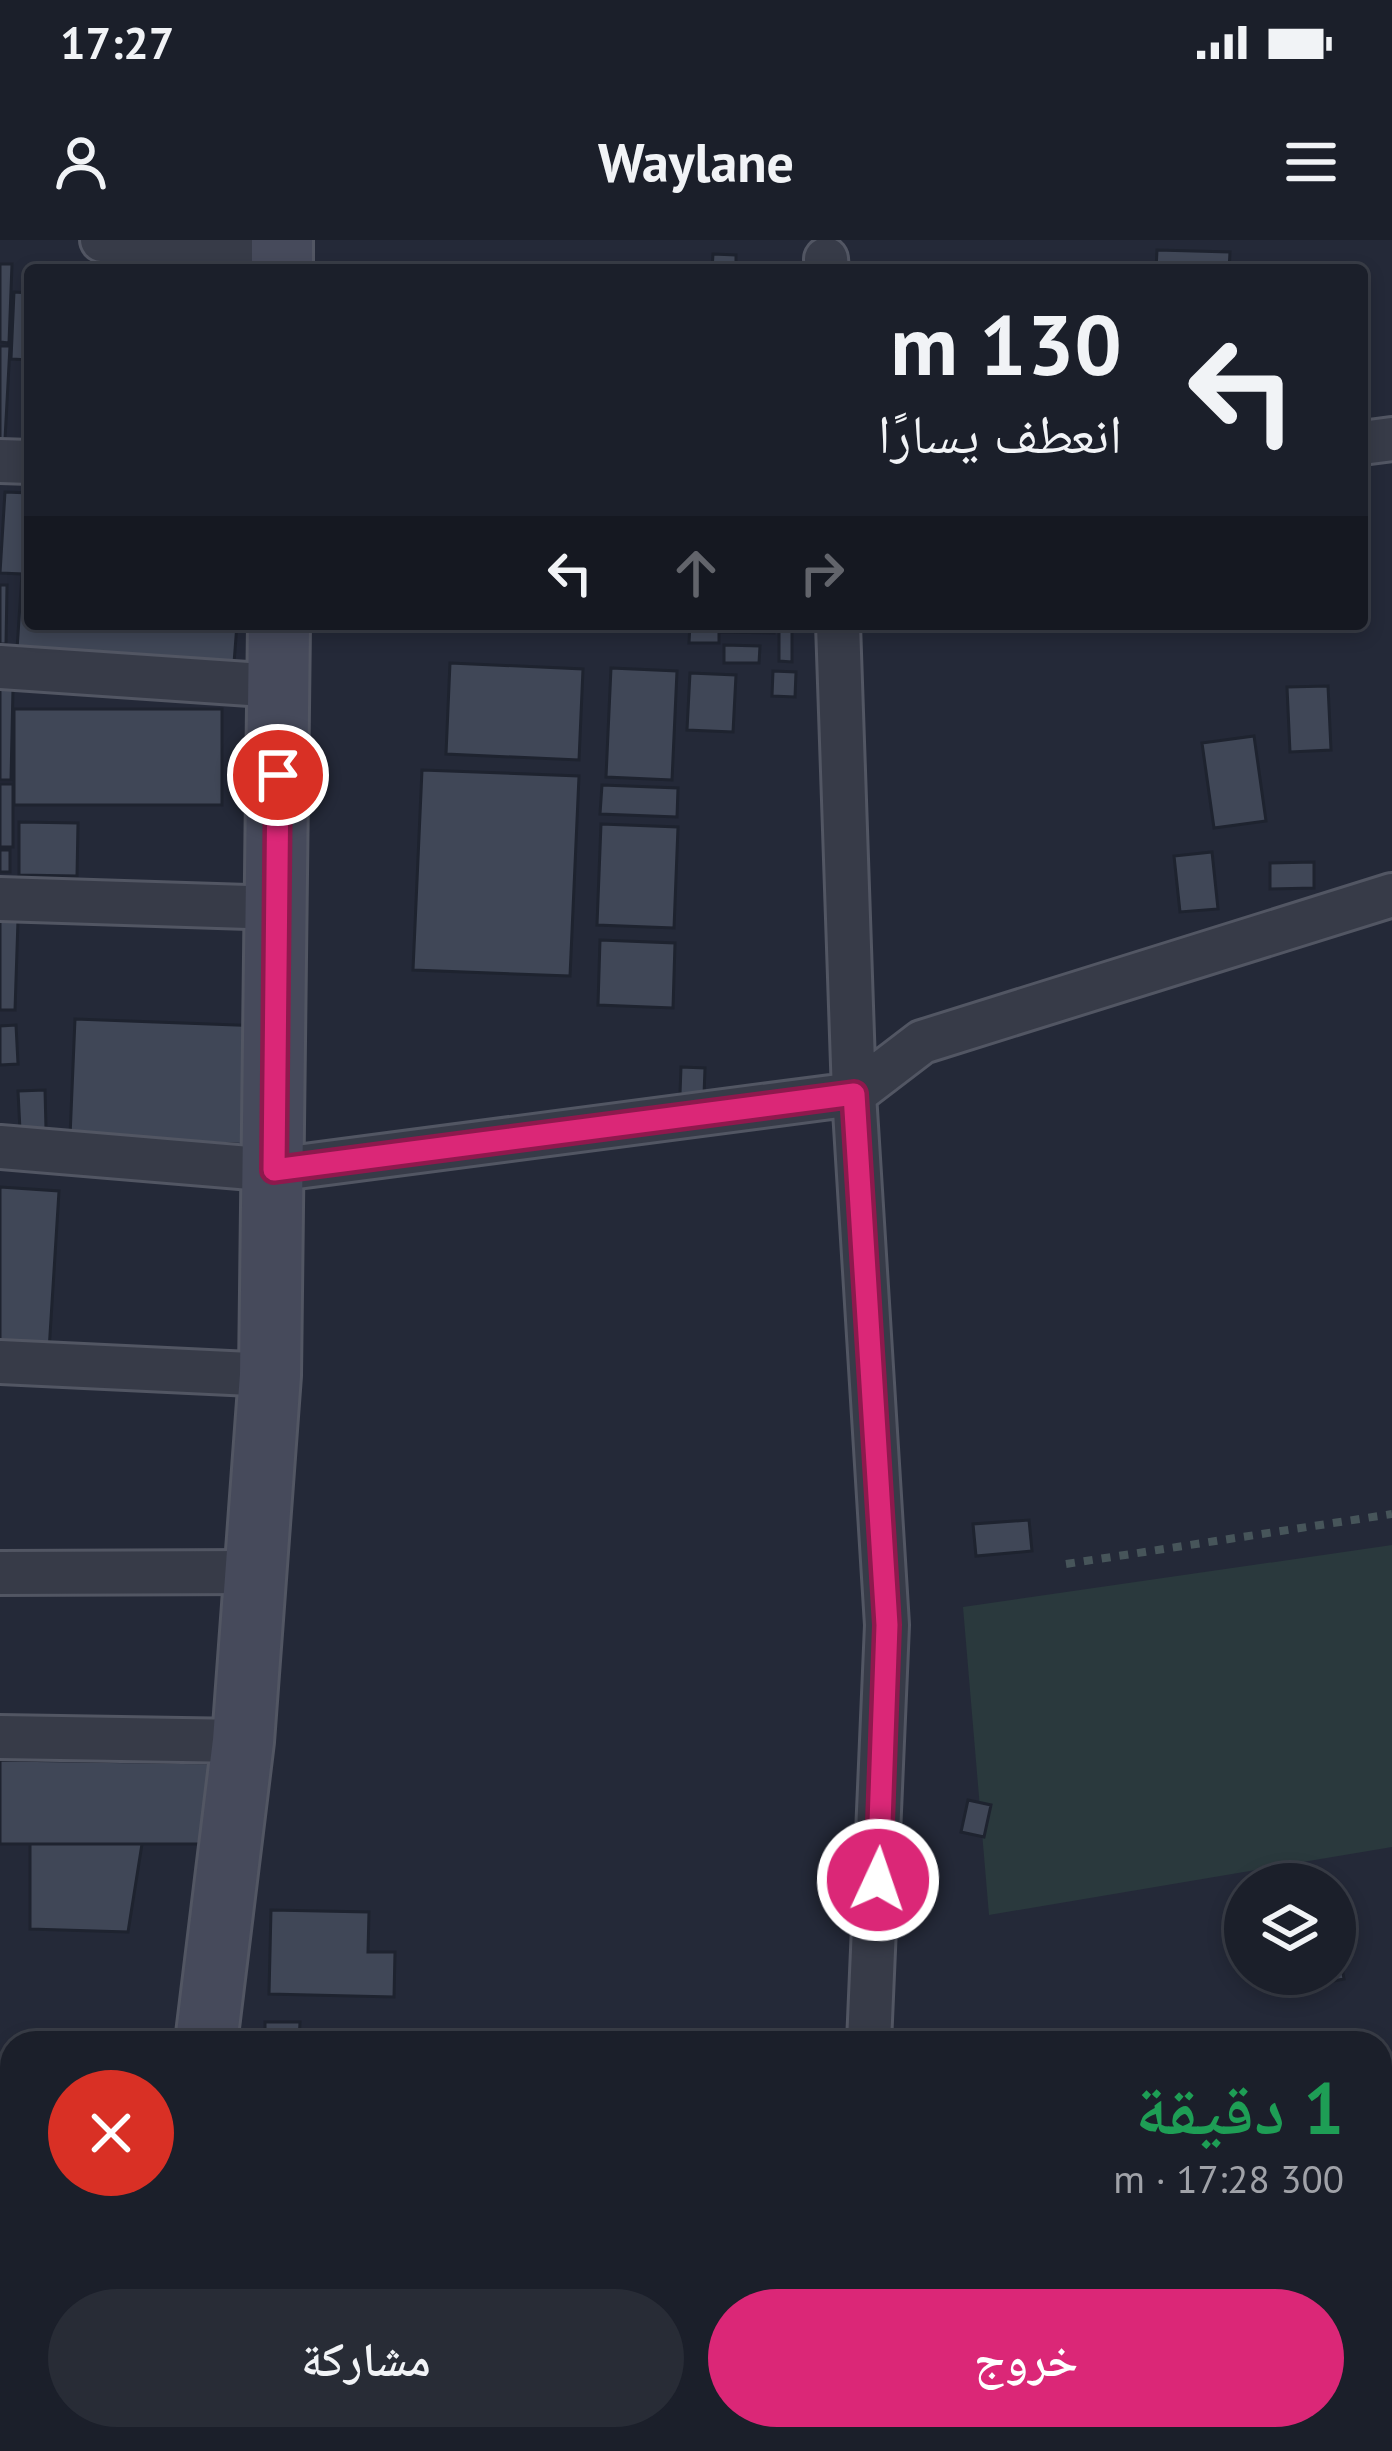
<!DOCTYPE html>
<html lang="ar">
<meta charset="utf-8">
<style>
body{margin:0;font-family:"PT Sans","Noto Naskh Arabic",sans-serif;background:#282c36;color:#f1f3f6;direction:rtl;height:100vh;display:flex;flex-direction:column;font-size:45px;white-space:nowrap}
*{box-sizing:border-box;margin:0}
p{font-size:39px;color:#a0a2a8}
.icon{flex:none;width:66px;height:66px;fill:none;stroke:currentColor;stroke-width:2;stroke-linecap:round;stroke-linejoin:round}
.map{position:relative;flex:1;overflow:hidden;direction:ltr}
.side{position:absolute;left:0px;top:1791px;width:1392px;height:420px;display:flex;flex-direction:column;background:#1b1f2a;border-radius:36px 36px 0 0;box-shadow:0 6px 18px #0003,0 0 0 3px #393d47;direction:rtl}
.side>*{flex:none}
.guide{position:absolute;left:24px;top:24px;width:1344px;height:366px;border-radius:12px;box-shadow:0 6px 18px #0003,0 0 0 3px #393d47;direction:rtl;background:#1b1f2a;color:#f1f3f6;overflow:hidden}
.tools{position:absolute;left:1224px;top:1623px;display:grid;gap:24px}
.tools a{display:grid;place-items:center;width:132px;height:132px;border-radius:50%;background:#1b1f2a;box-shadow:0 6px 18px #0003,0 0 0 3px #393d47;font-size:60px}
.pin{position:absolute;display:grid;place-items:center;width:102px;height:102px;color:#fff;margin:-51px;border:6px solid #fff;border-radius:50%;box-shadow:0 3px 12px #0007}
.me{position:absolute;width:132px;margin:-66px;rotate:3deg;stroke-linejoin:round;filter:drop-shadow(0 0 9px #0008)}
.turn{display:flex;align-items:center;gap:42px;height:252px;padding:0 48px;font-size:54px}
.turn .icon{width:156px;height:156px;stroke-width:2.5}
.turn b{display:block;font-size:84px;line-height:102px}
.lanes{display:flex;align-items:center;height:114px;padding:0 48px;background:#0003;justify-content:center;gap:60px;direction:ltr}
.lanes .off{opacity:.35}
.round{display:grid;place-items:center;flex:none;width:126px;height:126px;border-radius:63px;background:#282c36}
.overview{display:flex;align-items:center;justify-content:space-between;height:204px;padding:0 48px}
h1{font-size:72px;font-weight:600;line-height:90px;color:#1e9e55}
.cta{display:flex;gap:24px;margin-top:auto;padding:24px 48px}
.cta a{flex:1;height:138px;border-radius:72px;background:#db2777;color:#fff;font-size:48px;font-weight:600;line-height:138px;text-align:center}
.cta a+a{background:#282c36;color:#f1f3f6}
.status{display:flex;justify-content:space-between;align-items:center;height:84px;padding:0 60px;background:#1b1f2a;direction:ltr}
.status svg{height:33px;fill:currentColor}
header{display:flex;justify-content:space-between;align-items:center;height:156px;padding:0 48px;background:#1b1f2a;font-size:54px;font-weight:600}
.map>svg:first-child{display:block}
.green{fill:#2a393d}
.building{fill:#404757;stroke:#1e232f;stroke-width:3}
.lines{fill:none;stroke-linecap:round;stroke-linejoin:round}
.street-casing{stroke:#525663;stroke-width:48}
.secondary-casing{stroke:#525663;stroke-width:66}
.path{stroke:#47555a;stroke-width:8;stroke-dasharray:9 9;stroke-linecap:butt}
.street{stroke:#373b48;stroke-width:42}
.secondary{stroke:#464a5b;stroke-width:60}
.route-casing{stroke:#8e194d;stroke-width:30}
.route{stroke:#db2777;stroke-width:21}
</style>
<div class="status"><b>17:27</b><svg viewBox="0 0 49 12"><path d="M0 12V9h3v3zM5 12V6h3v6zM10 12V3h3v9zM15 12V0h3v12zM26 1h20v11H26zM47 4h2v5h-2z"/></svg></div>
<header><svg class="icon" aria-label="menu" viewBox="0 0 24 24"><path d="M4 6h16M4 12h16M4 18h16"/></svg>Waylane<svg class="icon" aria-label="person" viewBox="0 0 24 24"><circle cx="12" cy="8" r="4"/><path d="M4 21q1-7 8-7t8 7"/></svg></header>
<div class="map">
<svg width="1392" height="2211" viewBox="0 0 1392 2211">
<rect width="100%" height="100%" fill="#242938"/>
<path class="green" d="M1392,1305V1607L989,1675L963,1367Z"/>
<path class="building" d="M1157,10L1230,12L1229,30H1156Z
M122,14L154,15V30H121Z
M713,14L736,15V30H712Z
M162,22L240,24V30H162Z
M0,24H12L9,103L0,102Z
M14,52L30,53V120L11,119Z
M0,106H10L5,199H0Z
M5,252L30,253V384H237L234,423L17,410L22,334L0,333Z
M0,345H7L6,404H0Z
M690,384H774V393L719,392V403H689Z
M779,385H792V422L779,421Z
M724,405L760,406L759,423H724Z
M450,423L583,429L579,520L446,514Z
M611,428L677,431L672,540L606,537Z
M773,431L796,432L795,457L772,456Z
M690,433L736,435L733,492L687,490Z
M1328,446L1331,510L1290,512L1287,447Z
M0,448H13L11,540H0Z
M14,469H222V565H14Z
M1254,496L1266,581L1214,588L1202,503Z
M422,530L579,536L570,736L413,730Z
M0,544H13V607H0Z
M602,545L678,548L677,577L600,574Z
M19,582L78,583L77,636L19,635Z
M601,584L678,587L674,688L597,685Z
M0,610H10V632H0Z
M1212,612L1218,669L1180,672L1174,616Z
M1314,622V648L1270,649V623Z
M0,679L18,680L15,770H0Z
M600,700L675,703L673,768L598,765Z
M75,779L260,786L255,905L70,897Z
M16,785L18,824L0,825V786Z
M681,827L705,828L704,855L680,854Z
M45,850L46,889L20,890L18,851Z
M0,947L59,951L49,1111L0,1107Z
M1029,1280L1032,1311L976,1316L973,1284Z
M0,1520L219,1523L210,1604H0Z
M968,1560L991,1565L984,1597L961,1592Z
M30,1604H142L128,1692L30,1689Z
M271,1670L369,1672L368,1712H395L394,1757L269,1754Z
M1335,1687L1344,1739L1306,1746L1304,1734H1335Z
M265,1782H300L299,1803H265Z
M1056,1792L1100,1794L1099,1803H1055Z
M619,2199H634V2211H618Z
M641,2199H660V2211H641Z
M668,2199H688L687,2211H668Z
M698,2199H726L725,2211H698Z
M735,2200L750,2201V2211H734Z
M762,2202L789,2203V2211H761Z"/>
<g class="lines">
<g class="street-casing">
<path id="street" d="M102,0L282,11
M826,19L827,30
M1362,203L1392,199
M0,221L30,222
M838,384L854,854L887,1385L869,1803
M0,427L278,446
M0,659L277,668
M0,907L274,930L854,854L922,802L1392,655
M0,1122L270,1135
M0,1333L255,1332
M0,1497L243,1501
M827,2211L828,2199"/>
</g>
<g class="secondary-casing">
<path id="secondary" d="M282,30V0
M206,1803L243,1501L270,1135L279,384
M172,2211L173,2199"/>
</g>
<path class="path" d="M1066,1324L1392,1274"/>
<use href="#street" class="street"/>
<use href="#secondary" class="secondary"/>
</g>
<g class="lines">
<g class="route-casing">
<path id="route" d="M278,535L274,930L854,854L887,1385L878,1640"/>
</g>
<use href="#route" class="route"/>
</g>
</svg>
<div class="tools">
<a><svg class="icon" aria-label="layers" viewBox="0 0 24 24"><path d="M12 4l9 5-9 5-9-5zM3 14l9 5 9-5"/></svg></a>
</div>
<div class="pin" style="left:278px;top:535px;background:#d93025"><svg class="icon" aria-label="arrive" viewBox="0 0 24 24"><path d="M6 21V4h12l-3 4 3 4H6"/></svg></div>
<svg class="me" style="left:878px;top:1640px" viewBox="-20 -20 40 40"><circle r="17" fill="#db2777" stroke="#fff" stroke-width="3"/><path d="M0-11L8 9 0 5-8 9z" fill="#fff"/></svg>
<div class="guide">
<div class="turn"><svg class="icon" aria-label="left" viewBox="0 0 24 24"><path d="M17 20v-9H6M10 6l-5 5 5 5"/></svg><div><b>130 m</b>انعطف يسارًا</div></div>
<div class="lanes"><svg class="icon" aria-label="left" viewBox="0 0 24 24"><path d="M17 20v-9H6M10 6l-5 5 5 5"/></svg><svg class="icon off" aria-label="ahead" viewBox="0 0 24 24"><path d="M12 20V5M6 11l6-6 6 6"/></svg><svg class="icon off" aria-label="right" viewBox="0 0 24 24"><path d="M7 20v-9h11M14 6l5 5-5 5"/></svg></div>
</div>
<section class="side">
<div class="overview"><div><h1>1 دقيقة</h1><p>300 m · 17:28</p></div><a class="round" style="background:#d93025;color:#fff"><svg class="icon" aria-label="close" viewBox="0 0 24 24"><path d="M6 6l12 12M18 6L6 18"/></svg></a></div>
<div class="cta"><a>خروج</a><a>مشاركة</a></div>
</section>
</div>
